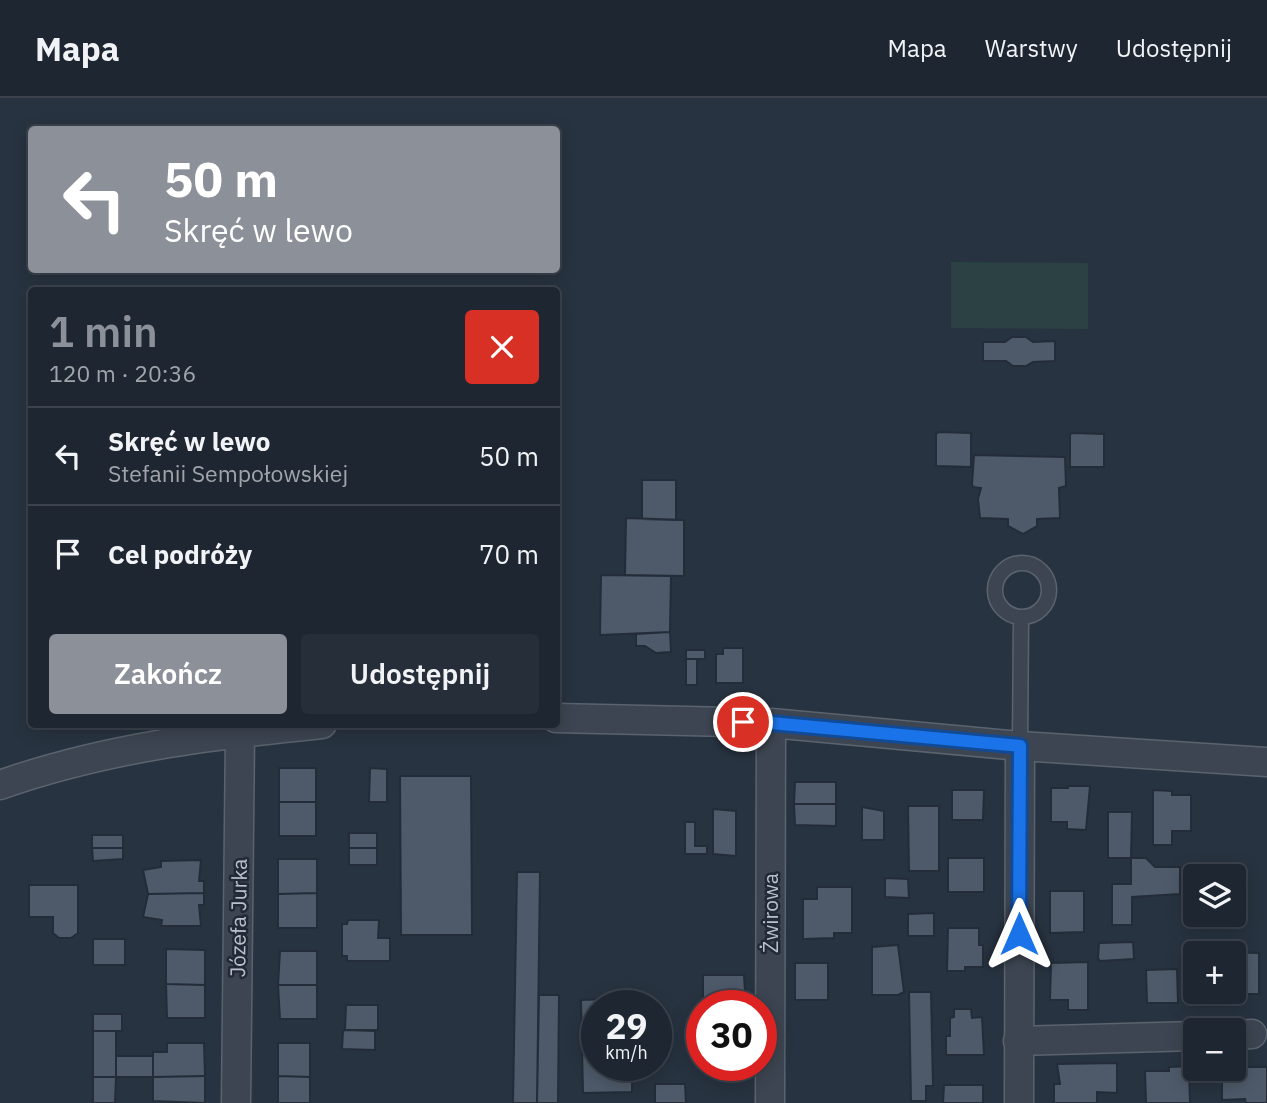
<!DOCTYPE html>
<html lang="pl">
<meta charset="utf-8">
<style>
body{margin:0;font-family:"IBM Plex Sans",sans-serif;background:#262e39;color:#f1f3f6;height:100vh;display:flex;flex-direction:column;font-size:26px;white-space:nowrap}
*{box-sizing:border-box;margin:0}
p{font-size:23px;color:#a1a5ab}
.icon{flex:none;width:38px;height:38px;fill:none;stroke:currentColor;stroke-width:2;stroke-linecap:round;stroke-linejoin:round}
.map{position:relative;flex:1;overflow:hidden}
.drawer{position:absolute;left:28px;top:189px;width:532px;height:441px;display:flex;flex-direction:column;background:#1e2631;border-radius:7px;box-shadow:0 4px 18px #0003,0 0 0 2px #3c434d}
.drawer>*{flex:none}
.hud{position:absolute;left:28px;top:28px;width:532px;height:147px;border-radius:7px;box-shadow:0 4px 18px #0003,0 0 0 2px #3c434d;background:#8c9099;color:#fff;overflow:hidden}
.buttons{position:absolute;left:1183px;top:766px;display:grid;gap:14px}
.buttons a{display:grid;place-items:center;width:63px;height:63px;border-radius:7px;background:#1e2631;box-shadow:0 4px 18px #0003,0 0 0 2px #3c434d;font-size:35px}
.speed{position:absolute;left:581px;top:892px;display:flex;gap:14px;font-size:35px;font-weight:700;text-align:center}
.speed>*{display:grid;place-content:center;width:91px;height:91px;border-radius:50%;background:#1e2631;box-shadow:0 4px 18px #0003,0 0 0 2px #3c434d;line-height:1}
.speed small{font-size:18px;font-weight:400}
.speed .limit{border:10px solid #d22;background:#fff;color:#111}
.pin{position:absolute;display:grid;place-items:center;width:60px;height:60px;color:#fff;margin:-30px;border:4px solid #fff;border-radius:50%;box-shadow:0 2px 7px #0007}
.me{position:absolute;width:77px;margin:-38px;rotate:0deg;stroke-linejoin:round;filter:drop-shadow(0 0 5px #0008)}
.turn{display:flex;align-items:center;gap:24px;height:147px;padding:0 21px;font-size:32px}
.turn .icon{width:91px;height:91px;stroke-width:2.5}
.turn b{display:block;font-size:49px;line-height:60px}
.round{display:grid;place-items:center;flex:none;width:74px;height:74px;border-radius:7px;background:#262e39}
.head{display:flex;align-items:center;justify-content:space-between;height:119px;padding:0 21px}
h1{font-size:42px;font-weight:600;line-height:52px;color:#8c9099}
.cta{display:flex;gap:14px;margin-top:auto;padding:14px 21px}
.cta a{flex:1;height:80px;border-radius:7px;background:#8c9099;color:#fff;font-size:28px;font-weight:600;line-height:80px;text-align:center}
.cta a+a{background:#262e39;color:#f1f3f6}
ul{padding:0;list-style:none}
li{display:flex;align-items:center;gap:21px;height:98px;padding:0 21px;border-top:2px solid #3c434d}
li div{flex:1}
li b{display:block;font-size:26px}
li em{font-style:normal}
header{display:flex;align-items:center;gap:42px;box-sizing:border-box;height:98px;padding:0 35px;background:#1e2631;border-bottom:2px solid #3c434d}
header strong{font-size:33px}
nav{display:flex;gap:38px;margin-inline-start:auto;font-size:24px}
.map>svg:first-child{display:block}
.green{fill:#2b4143}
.building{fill:#4e5a6a;stroke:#232c38;stroke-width:2}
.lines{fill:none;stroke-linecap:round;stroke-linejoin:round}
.lane-casing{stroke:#5a636e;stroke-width:17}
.street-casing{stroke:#5a636e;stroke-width:31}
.lane{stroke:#3c4551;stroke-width:14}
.street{stroke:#3c4551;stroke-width:28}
.route-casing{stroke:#114b97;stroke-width:18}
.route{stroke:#1a73e8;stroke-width:12}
.labels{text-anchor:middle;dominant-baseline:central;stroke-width:5;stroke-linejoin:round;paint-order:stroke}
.street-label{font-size:21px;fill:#b9c0cb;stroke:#212a36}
</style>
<header>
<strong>Mapa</strong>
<nav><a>Mapa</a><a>Warstwy</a><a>Udostępnij</a></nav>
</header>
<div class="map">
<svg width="1267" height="1005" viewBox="0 0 1267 1005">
<rect width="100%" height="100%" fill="#283341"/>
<path class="green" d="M951,164L1088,165V231L951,230Z"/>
<path class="building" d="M1012,239H1026L1033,244L1055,243V263L1033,264L1026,268H1013L1006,263H983V244H1005Z
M939,334L971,335V369L936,368V336Z
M1073,335L1104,336V369H1070V336Z
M974,357L1065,359L1066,388L1059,390L1060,420L1037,421V428L1023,436L1008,428V421L980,420L978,401L981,390L973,389L972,386Z
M642,382H676V422L642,421Z
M626,420L684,422V478L625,477Z
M601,477L671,478L670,534L600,537Z
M670,534L671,554L656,555L645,548H636V536Z
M723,550H743V585H716V556H723Z
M686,552H705V561H686Z
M686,561H697V587H686Z
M279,670H316V704H279Z
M370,670L387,671V704H369Z
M400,678H471L472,837H401Z
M795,684H836V706H794Z
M1068,688H1090L1086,732L1067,731V724H1051V690H1068Z
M952,692H984L983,722H952Z
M1153,692L1172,693V697H1191V733H1172V747H1153Z
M279,704H316V738H279Z
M794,706H836V728L795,727Z
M908,708H939V773H909Z
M862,709L884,713V742H862Z
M713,711L736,713V758L713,756Z
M1108,714H1132L1131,760H1108Z
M685,724H695V748H707V756H685Z
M349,735H377V750H349Z
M92,737H123V750H92Z
M92,750H123V761L93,763Z
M349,750H377V767H349Z
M948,760H984V794H948Z
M1131,760H1146L1155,769H1180V796L1132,799V827H1112V786H1131Z
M278,761H317V795L278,796Z
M201,762L199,783H204V795L148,796L143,772L161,769V763Z
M517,774H540L537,1005H513Z
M885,780L908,781L909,800L885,799Z
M29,787H78V835L71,840H59L53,835V819H29Z
M817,789H852V835H834V840L803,841V801H817Z
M1050,793H1084V834L1050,835Z
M204,795V807H199L201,828H161L162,822L143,819L148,796Z
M317,795V830H278V796Z
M934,815V838H908V816Z
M1205,817H1230V823H1205Z
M348,822H379L378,840H390V863H347V858H342V826H347Z
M948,830H979V847H983V869H965V873H947Z
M93,841H125V867H93Z
M1133,844L1134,861L1100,863L1098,860L1099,845Z
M898,847L904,894L898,897H872V849Z
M166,851L205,852V887L166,886Z
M280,853H317V887H278Z
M1223,854L1259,855V896H1223L1234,894V856Z
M1088,864V912H1068V902H1050L1051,865Z
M795,865H828V902H795Z
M1177,871L1178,905H1147L1146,872Z
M703,877H744L745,893H737V908H703Z
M166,886L205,887V920H167Z
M278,887H317V921H280Z
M909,894H931L933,988H926V1003H911Z
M539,897H559L558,1005H537Z
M630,900V908H597V968H632V994L583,995L581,902Z
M346,907H378V932H345Z
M954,911H971L972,920L982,919L984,957H946V938H950V920L954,919Z
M93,916H122V933H93Z
M345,932L375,933V952L342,951L343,933Z
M93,933H116V979H93Z
M167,945H204L205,978L153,979V954H167Z
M278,945H310V979L278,978Z
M116,958H153V979H116Z
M1117,965V995L1097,994V1005H1054V986H1060L1057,966Z
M1189,968L1190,1005H1146L1145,973H1169V969Z
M1246,969H1267V1005H1246L1245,1001L1222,1002V972Z
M205,978V1005L153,1003V979Z
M278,978L310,979V1005H278Z
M93,979H116L115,1005H93Z
M655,986H685L686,1005H655Z
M944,987H983V1005H943Z"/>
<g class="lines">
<g class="lane-casing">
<path id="lane" d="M995 492a27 27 0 1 1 54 0a27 27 0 1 1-54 0Z
M1020,648L1021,520"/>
</g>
<g class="street-casing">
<path id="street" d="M556,620L771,625L1020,648L1267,664
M0,687C104,650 213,637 322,626
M1234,937L1252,936
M1018,943L1195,938
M236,1005L240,635
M770,1005L771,625
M1019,1005L1020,648"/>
</g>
<use href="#lane" class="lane"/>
<use href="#street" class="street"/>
</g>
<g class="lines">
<g class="route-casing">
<path id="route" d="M743,624L771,625L1020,648L1019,836"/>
</g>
<use href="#route" class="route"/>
</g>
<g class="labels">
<g class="street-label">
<text transform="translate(770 815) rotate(-90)">Żwirowa</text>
<text transform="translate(238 820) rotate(-89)">Józefa Jurka</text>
</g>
</g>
</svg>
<div class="buttons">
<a><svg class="icon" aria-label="layers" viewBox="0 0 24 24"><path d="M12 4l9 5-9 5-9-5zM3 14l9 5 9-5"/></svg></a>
<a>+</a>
<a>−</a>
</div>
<div class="speed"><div>29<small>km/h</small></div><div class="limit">30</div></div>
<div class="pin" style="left:743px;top:624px;background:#d93025"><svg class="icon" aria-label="arrive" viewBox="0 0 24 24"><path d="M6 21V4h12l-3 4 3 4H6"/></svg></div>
<svg class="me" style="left:1019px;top:836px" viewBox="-20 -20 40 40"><path d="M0-17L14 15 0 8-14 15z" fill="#1a73e8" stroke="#fff" stroke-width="4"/></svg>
<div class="hud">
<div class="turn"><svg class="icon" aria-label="left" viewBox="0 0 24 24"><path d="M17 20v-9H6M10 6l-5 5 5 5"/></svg><div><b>50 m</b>Skręć w lewo</div></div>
</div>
<section class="drawer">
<div class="head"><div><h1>1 min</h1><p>120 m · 20:36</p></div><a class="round" style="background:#d93025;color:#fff"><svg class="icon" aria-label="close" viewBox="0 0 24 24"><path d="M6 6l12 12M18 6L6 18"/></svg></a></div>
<ul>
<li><svg class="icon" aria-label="left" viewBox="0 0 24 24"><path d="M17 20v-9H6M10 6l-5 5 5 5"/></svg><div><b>Skręć w lewo</b><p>Stefanii Sempołowskiej</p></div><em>50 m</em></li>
<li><svg class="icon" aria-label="arrive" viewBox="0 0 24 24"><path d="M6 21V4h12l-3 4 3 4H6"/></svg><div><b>Cel podróży</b></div><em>70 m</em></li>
</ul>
<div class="cta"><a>Zakończ</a><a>Udostępnij</a></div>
</section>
</div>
